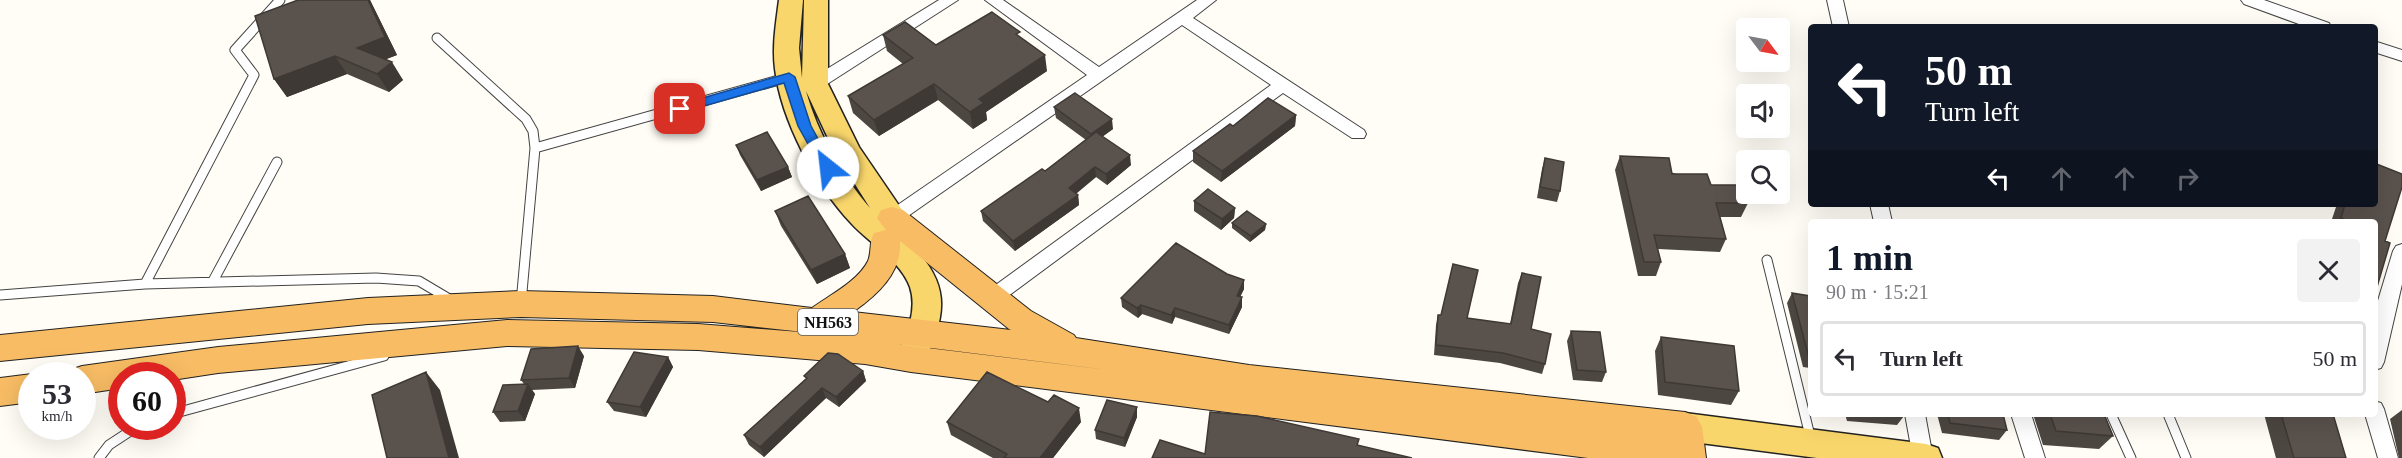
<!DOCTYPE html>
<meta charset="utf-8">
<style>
body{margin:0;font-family:"Times New Roman",serif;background:#f2f2f3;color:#2b2b33;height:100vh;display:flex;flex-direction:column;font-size:22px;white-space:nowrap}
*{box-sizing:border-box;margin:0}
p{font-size:20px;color:#7c7c81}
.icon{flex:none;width:33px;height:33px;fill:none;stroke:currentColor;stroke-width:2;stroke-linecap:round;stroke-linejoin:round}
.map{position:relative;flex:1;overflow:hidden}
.details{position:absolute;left:1808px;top:219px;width:570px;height:198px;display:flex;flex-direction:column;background:#fff;border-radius:6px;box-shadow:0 6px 24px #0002}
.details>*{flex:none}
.guide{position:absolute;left:1808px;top:24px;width:570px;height:183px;border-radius:6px;box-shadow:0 6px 24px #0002;background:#111827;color:#fff;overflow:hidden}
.needle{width:39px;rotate:122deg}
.buttons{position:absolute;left:1736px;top:18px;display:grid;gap:12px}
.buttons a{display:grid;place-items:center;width:54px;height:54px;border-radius:6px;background:#fff;box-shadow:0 6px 24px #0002;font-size:30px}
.speed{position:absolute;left:18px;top:362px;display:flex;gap:12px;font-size:30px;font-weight:700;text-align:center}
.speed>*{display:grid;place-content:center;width:78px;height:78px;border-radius:50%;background:#fff;box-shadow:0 6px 24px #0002;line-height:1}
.speed small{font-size:15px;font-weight:400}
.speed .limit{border:9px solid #d22;background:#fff;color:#111}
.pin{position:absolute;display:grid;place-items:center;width:51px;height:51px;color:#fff;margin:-26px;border-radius:12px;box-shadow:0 3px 9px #0006}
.me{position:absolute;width:66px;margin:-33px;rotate:331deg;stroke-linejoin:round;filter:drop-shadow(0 0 4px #0008)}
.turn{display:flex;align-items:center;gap:21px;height:126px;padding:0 18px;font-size:27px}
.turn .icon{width:78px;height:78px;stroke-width:2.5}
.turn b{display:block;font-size:42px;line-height:51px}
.lanes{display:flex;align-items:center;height:57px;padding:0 18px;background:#0003;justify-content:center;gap:30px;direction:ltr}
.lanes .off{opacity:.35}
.round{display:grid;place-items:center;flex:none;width:63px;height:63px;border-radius:6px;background:#f2f2f3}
.head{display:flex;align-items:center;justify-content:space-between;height:102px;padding:0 18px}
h1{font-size:36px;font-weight:600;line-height:45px;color:#111827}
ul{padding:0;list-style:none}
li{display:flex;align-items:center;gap:18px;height:75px;margin:0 12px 9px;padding:0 6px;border:3px solid #e1e1e2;border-radius:6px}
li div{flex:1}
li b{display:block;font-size:22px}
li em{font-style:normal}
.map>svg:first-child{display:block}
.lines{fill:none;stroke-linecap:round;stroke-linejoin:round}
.service-casing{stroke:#444;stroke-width:11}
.minor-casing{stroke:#444;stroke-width:2}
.primary-casing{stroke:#222;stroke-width:3}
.trunk-casing{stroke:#222;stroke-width:2}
.service{stroke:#fff;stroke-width:9}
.minor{fill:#fff;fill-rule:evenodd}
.primary{fill:#f9d66b;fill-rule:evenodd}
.trunk{fill:#f7bc64;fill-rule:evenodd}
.wall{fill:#4d4742}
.shaded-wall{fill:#3f3936}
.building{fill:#5a524d;stroke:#3f3936;stroke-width:1.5}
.route{fill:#1a73e8;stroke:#114b97;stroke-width:1.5}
.labels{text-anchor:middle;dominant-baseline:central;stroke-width:6;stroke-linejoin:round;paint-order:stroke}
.shield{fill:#fff;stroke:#585858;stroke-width:1.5}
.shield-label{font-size:16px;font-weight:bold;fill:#111}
</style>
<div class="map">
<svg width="2402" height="458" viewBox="0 0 2402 458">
<rect width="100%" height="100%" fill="#fffdf5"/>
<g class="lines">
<g class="service-casing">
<path id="service" d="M437,38L526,119L533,131L535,148L521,303
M535,148L786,78
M1767,260L1811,440
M213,281L277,162
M145,284L254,75L235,50L280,0
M0,295L145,284L376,278L419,281L451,300
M172,414L384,356
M2111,414L2131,458
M2168,414L2186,458
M99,458L109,445L138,426"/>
</g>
<g class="minor-casing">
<path id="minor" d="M939,0H958L821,88H809L807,84L809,80Z
M985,0H1003L1099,67L1197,0H1216L1193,18L1364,130L1366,134L1364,138H1352L1283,93L1000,302L993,304L986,302L984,297L986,292L1271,85L1182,25L898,223L892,225L886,223L883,218L886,213L1087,75Z
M1827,0H1843L1849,27H1833Z
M2241,0H2264L2329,23L2331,27H2307L2244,4Z
M2374,41L2402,50V61L2374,52Z
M1870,204H1888L1892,222H1874Z
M2402,244V284L2384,362L2381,368L2374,370V314L2393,251L2396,246Z
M2374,401L2381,403L2384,409L2398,458H2378L2365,414H2374Z
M1905,414H1925L1933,458H1913Z
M2011,414H2031L2045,458H2025Z"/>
</g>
<g class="primary-casing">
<path id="primary" d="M779,0H803L799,48L802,78L804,0H828V84L859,147L902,210L923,237L919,245L913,247C953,287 945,319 922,366L911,370L900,366L896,357C906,336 918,311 910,287C900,260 869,243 851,223C816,186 781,120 775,69C772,46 776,23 779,0ZM806,91L834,151L870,208C841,174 818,134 806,91Z
M1685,413L1926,444L1938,448L1942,458H1817L1685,441L1674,437L1669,427L1674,417Z"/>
</g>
<g class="trunk-casing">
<path id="trunk" d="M892,207L903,210L1031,311L1074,335L1076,338L1249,365L1685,412L1697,417L1702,427L1706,458H1588L911,372L865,364L698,350L507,346L218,373L172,380V375H122V388L82,394V375H68L70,370L82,366L218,347L507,320L698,324L812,333L713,322L521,317L368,324L0,361V335L368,298L521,291L713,296L812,308C830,295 858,281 868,261C872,251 869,242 874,233L886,230L877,218L881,210ZM900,241L1009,329L1011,330L853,312C877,295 902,273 900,241ZM899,344L1108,370L911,346Z
M32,374L35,375H32V402L0,406V378Z"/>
</g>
<use href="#service" class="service"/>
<use href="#minor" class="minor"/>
<use href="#primary" class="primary"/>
<use href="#trunk" class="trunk"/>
</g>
<path class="wall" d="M298,0H370L397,55L386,59L403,80L389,92L347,74L287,97L274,79Z
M883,35L936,45L1020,37L1047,71L986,112L987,120L973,129L938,100L879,136L853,113L848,96L903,64L887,51Z
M1054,107L1113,129L1102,137L1131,165L1107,185L1096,177L1076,194L1078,195L1079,205L1015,251L983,221L981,211L1045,171L1086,140L1056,118Z
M1296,115L1295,126L1221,182L1193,162V151L1233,126Z
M736,145L788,167L792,177L761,191L740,155Z
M1620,156L1711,185L1748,203L1741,217H1720L1726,239L1720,252L1658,249L1661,262L1656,276H1638L1615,170Z
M1545,158L1560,191L1557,202L1537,198L1542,169Z
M1194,201L1235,208L1234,218L1221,230L1194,211Z
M2337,204H2374L2385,241L2374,222H2331Z
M775,211L845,254L850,268L817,284L781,226Z
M1232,223L1266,224L1265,230L1250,242L1232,228Z
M1522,273L1531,329L1545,364L1542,374L1500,363L1434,355L1436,325L1438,315L1510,324L1518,283Z
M1227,274L1244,280V289L1240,297L1242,307L1229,334L1175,317L1172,324L1142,314L1138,318L1122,307L1121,298Z
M1792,293L1810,296V368L1803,367L1787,303Z
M1571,331L1606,372L1602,382L1573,380L1567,341Z
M1661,337L1739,391L1731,405L1658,395L1655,351Z
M584,356L575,388L532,390L535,394L525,421L500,422L493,412L524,384L521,380Z
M668,357L673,367L646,417L614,411L607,402Z
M863,371L866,381L839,407L826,398L764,457L749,445L744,435L806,379L804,376Z
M1137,407V417L1125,447L1096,439L1095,430Z
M2402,410V458H2399L2390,419Z
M1845,414H1903L1904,416L1897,425L1847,421Z
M1937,414H2003L2007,430L1999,440L1942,433Z
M2033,414H2104L2113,436L2099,449L2043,445Z
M2264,414H2333L2346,458H2276Z
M947,422H1081L1053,458H993L951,435Z"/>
<path class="shaded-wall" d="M368,0H370L397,55L369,66L357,48Z
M1045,55L1047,71L986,112L987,120L973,129L970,112L979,99Z
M335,56L347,74L287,97L274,79Z
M392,62L403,80L389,92L377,74Z
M934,84L938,100L879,136L874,120Z
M1296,115L1295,126L1221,182L1222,171Z
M1112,119L1113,129L1092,144L1091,134Z
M1130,155L1131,165L1107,185L1106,174Z
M788,167L792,177L761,191L757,180Z
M1095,167L1096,177L1070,198L1069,188Z
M1078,195L1079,205L1015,251L1013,241Z
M1235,208L1234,218L1221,230L1222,219Z
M1266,224L1265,230L1250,242L1251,236Z
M845,254L850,268L817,284L811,270Z
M1244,280V289L1236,305L1237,296Z
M1242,297V307L1229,334V325Z
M1141,305L1142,314L1138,318L1137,308Z
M1175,308V317L1172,324L1171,315Z
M578,346L584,356L575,388L569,378Z
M668,357L673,367L646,417L640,407Z
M863,371L866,381L839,407L836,397Z
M426,372L440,390L459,458H449Z
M528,384L535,394L525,421L518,411Z
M822,388L826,398L764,457L760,447Z
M1137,407V417L1125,447L1124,438Z
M1079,408L1081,422L1053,458H1040Z"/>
<path class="building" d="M298,0H368L385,37L357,48L392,62L377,74L335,56L274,79L255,16Z
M992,12L1020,32L1016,34L1045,55L979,99L984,103L970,112L934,84L874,120L848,96L913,58L883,35L905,22L936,45Z
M1075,93L1112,119L1091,134L1054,107Z
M1268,98L1296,115L1222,171L1193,151L1230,124L1233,126Z
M767,132L788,167L757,180L736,145Z
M1096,132L1130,155L1106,174L1095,167L1069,188L1078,195L1013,241L981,211L1042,169L1045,171Z
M1620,156L1669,158L1672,174H1707L1711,185H1741L1748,203H1716L1726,239L1654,235L1661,262H1644Z
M1545,158L1564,162L1560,191L1540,187Z
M2374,163L2402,174V187L2385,241L2390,243L2374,297V222H2350L2341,218L2345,204H2374Z
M1208,189L1235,208L1222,219L1194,201Z
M808,196L845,254L811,270L775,211Z
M1247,211L1266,224L1251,236L1232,223Z
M1176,243L1227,274L1244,280L1237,296L1242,297L1229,325L1175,308L1171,315L1141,305L1137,308L1121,298Z
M1453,264L1478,270L1467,318L1511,324L1522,273L1541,277L1531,329L1551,334L1545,364L1503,353L1436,345L1438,315H1441Z
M1792,293L1810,296V358H1809Z
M1571,331L1600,332L1606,372L1577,370Z
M1661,337L1734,346L1739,391L1665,382Z
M578,346L569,378L521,380L531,349Z
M634,352L668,357L640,407L607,402Z
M828,353L838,354L863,371L836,397L822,388L760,447L744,435L807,378L804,376Z
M426,372L449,458H387L372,395Z
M987,372L1048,402L1054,395L1079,408L1040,458H1004L1007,454L947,422Z
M528,384L518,411L493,412L503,385Z
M1107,400L1137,407L1124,438L1095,430Z
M1210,412L1257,416L1359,439L1357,445L1412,458H1152L1160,440L1205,454Z
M1877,414H1903L1904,416Z
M1948,414H2003L2007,430L1950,423Z
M2050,414H2104L2113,436L2056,431Z
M2281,414H2333L2346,458H2294Z"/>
<path class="route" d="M789,73L795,77L811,126L834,168L832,171H823L798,126L784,83L680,113L673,109L675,106Z"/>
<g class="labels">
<rect class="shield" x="798" y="309" width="60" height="26" rx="4.5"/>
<g class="shield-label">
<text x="828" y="322">NH563</text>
</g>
</g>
</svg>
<div class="buttons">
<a><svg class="needle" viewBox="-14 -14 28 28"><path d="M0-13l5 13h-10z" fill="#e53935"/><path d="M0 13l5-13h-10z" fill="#7c7c81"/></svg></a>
<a><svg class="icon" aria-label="sound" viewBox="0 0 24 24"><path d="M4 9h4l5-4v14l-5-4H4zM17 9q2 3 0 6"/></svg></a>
<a><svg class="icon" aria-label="search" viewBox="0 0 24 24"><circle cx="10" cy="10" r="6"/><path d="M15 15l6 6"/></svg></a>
</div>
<div class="speed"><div>53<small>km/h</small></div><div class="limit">60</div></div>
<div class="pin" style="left:680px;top:109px;background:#d93025"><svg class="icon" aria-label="arrive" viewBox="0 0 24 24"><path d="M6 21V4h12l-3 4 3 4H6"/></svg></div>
<svg class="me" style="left:828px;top:168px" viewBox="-20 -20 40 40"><circle r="19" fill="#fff"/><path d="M0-13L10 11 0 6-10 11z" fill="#1a73e8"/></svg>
<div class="guide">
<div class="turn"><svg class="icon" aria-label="left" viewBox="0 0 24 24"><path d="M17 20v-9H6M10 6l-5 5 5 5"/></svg><div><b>50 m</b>Turn left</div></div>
<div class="lanes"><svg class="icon" aria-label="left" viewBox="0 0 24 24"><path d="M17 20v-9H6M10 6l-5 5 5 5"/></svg><svg class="icon off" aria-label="ahead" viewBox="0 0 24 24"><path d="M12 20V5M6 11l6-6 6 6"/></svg><svg class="icon off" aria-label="ahead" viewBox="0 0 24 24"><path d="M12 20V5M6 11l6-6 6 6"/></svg><svg class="icon off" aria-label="right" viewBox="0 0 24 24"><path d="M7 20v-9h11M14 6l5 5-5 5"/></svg></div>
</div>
<section class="details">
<div class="head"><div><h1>1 min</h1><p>90 m · 15:21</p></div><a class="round"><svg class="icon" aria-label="close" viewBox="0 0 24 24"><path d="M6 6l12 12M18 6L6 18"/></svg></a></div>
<ul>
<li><svg class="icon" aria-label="left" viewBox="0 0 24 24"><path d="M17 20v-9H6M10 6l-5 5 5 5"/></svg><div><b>Turn left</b></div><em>50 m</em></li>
</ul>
</section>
</div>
